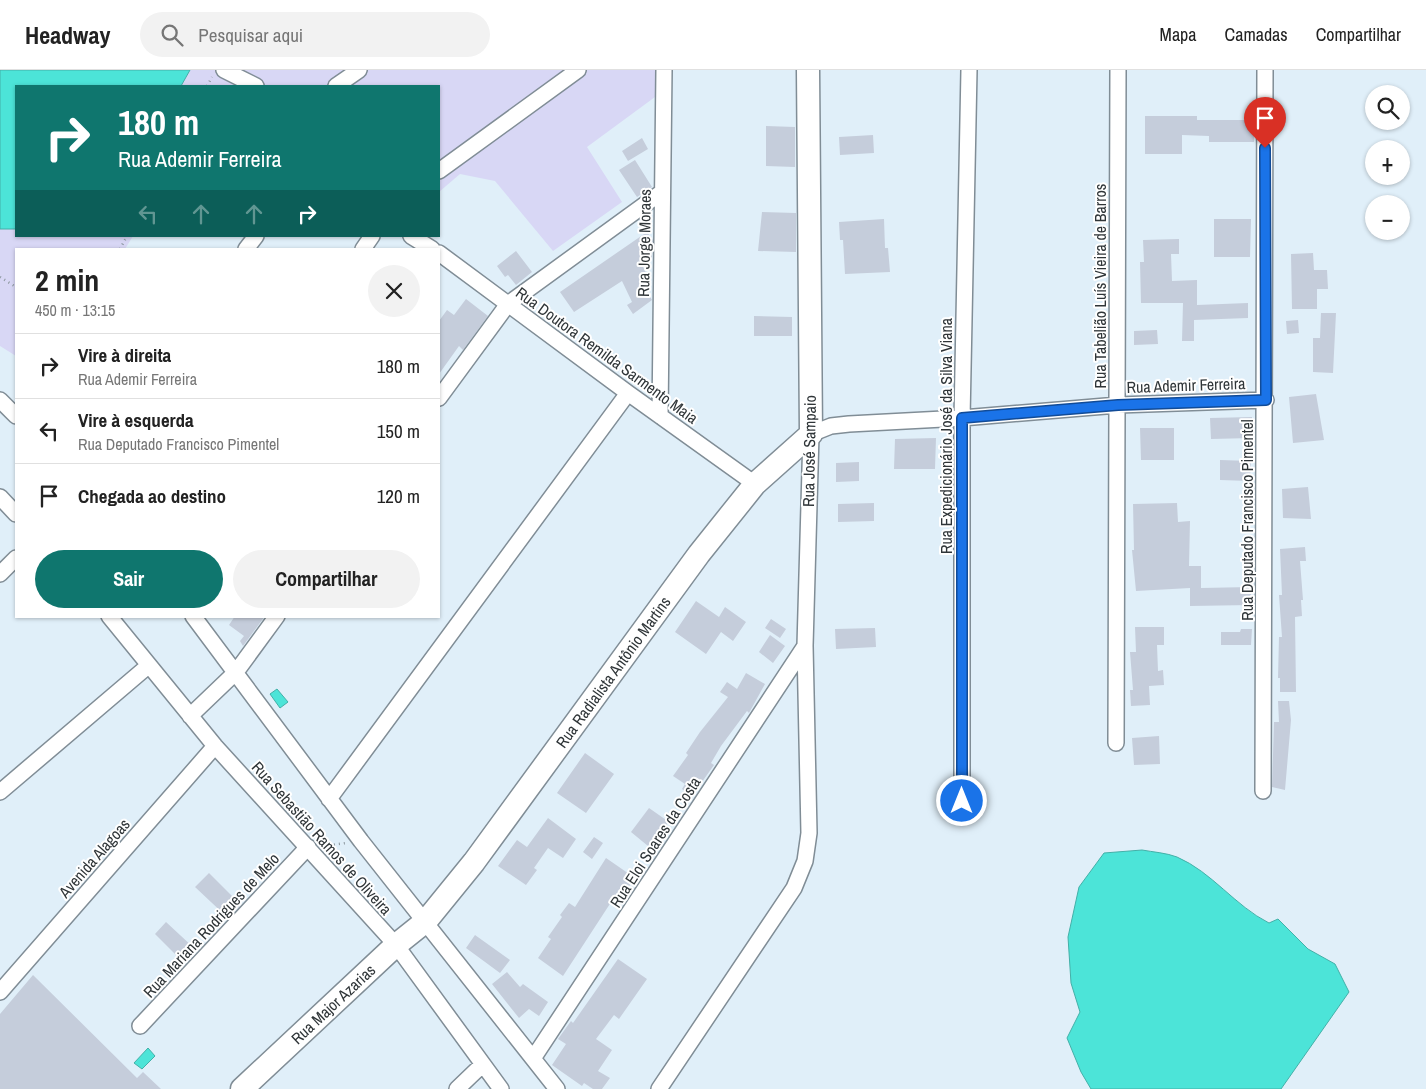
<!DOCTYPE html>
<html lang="pt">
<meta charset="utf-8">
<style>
body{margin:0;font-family:"Archivo Narrow",sans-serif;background:#f2f2f2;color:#222;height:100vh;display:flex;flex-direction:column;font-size:19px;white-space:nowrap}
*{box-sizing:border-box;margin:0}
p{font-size:16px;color:#767676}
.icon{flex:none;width:28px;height:28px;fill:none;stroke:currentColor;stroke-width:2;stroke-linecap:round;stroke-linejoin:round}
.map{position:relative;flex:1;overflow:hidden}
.panel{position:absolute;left:15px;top:178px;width:425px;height:370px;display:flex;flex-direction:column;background:#fff;border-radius:0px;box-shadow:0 1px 4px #0004}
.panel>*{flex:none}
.banner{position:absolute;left:15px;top:15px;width:425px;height:152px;border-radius:0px;box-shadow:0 1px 4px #0004;background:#0f766e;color:#fff;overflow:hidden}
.controls{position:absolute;left:1365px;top:15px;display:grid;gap:10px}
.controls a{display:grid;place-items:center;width:45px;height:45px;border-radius:50%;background:#fff;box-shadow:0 1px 4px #0004;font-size:25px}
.pin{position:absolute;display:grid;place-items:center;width:42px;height:42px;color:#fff;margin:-51px -21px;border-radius:50% 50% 50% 0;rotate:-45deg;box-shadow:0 0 5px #0007}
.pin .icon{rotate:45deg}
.me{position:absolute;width:55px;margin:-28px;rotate:0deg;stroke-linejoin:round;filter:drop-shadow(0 0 4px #0008)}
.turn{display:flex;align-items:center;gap:18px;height:105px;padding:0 20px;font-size:22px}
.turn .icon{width:65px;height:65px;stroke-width:2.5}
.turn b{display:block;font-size:35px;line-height:42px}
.lanes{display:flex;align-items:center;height:48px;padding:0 20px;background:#0003;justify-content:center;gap:25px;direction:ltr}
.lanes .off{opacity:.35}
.round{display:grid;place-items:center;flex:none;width:52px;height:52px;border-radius:26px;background:#f2f2f2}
.head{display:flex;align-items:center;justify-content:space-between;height:85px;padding:0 20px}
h1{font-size:30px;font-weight:800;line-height:38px}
.button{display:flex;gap:10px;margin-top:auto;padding:10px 20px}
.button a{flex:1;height:58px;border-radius:30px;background:#0f766e;color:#fff;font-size:20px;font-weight:800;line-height:58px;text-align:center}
.button a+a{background:#f2f2f2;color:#222}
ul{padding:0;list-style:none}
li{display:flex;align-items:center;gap:15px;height:65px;padding:0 20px;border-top:1px solid #e0e0e0}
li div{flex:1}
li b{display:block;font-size:19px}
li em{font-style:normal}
header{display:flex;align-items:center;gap:30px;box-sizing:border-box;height:70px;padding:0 25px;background:#fff;border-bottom:1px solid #e0e0e0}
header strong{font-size:24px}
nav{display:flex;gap:28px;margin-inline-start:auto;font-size:18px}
.search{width:350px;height:45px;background:#f2f2f2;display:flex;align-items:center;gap:12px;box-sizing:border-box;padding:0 18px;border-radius:28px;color:#767676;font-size:19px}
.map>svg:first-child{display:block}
.green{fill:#d8d7f5}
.water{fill:#4ce4d8;stroke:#43b0a8}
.building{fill:#c5cddb}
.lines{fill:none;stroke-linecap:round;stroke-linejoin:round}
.street-casing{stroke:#808d96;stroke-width:18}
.secondary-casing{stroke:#808d96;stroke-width:25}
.path{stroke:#8c979e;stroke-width:2.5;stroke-dasharray:1 4;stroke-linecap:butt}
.street{stroke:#fff;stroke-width:15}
.secondary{stroke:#fff;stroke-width:22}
.route-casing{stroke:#114b97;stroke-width:12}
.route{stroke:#1a73e8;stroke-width:9}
.labels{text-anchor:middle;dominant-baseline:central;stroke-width:4;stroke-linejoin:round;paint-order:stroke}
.street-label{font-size:16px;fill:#2f3538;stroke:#fff}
</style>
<header>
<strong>Headway</strong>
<div class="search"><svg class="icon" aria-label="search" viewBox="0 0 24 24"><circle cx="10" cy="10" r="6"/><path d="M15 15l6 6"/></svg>Pesquisar aqui</div>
<nav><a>Mapa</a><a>Camadas</a><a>Compartilhar</a></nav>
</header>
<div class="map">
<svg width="1426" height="1019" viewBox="0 0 1426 1019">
<rect width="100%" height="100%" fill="#e0eff9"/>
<path class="green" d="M0,0H656L655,27L587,77L622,132L553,181L495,111L460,104L439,122V16H16V166H133L125,179H16V286L0,276Z"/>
<path class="water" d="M0,0H190L181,16H16V159H0Z
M277,619L288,632L280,638L270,624Z
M1142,780C1153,782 1167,783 1177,787C1212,802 1235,836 1269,853L1278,849L1308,879L1335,894L1349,922L1281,1019H1091L1081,1002L1067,968L1080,942L1071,913L1068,867L1079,817L1104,783Z
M148,978L155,986L142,999L134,993Z"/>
<path class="building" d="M1145,46H1197V50H1254V72H1209V66L1182,65V84H1145Z
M766,56L795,57V97L766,96Z
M873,65L874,83L840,85L839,67Z
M642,68L648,79L628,91L622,81Z
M635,90L652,117L637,127L619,100Z
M762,142L796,143V182L758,181Z
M884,149L885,178H888L890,202L845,204L843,170H840L839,152Z
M1214,149H1251L1250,187H1214Z
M647,162L653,170L652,188L642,195L651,212L644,216L652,230L633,244L627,235L632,232L622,211L574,242L560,222Z
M1179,169V184H1171L1172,211L1197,210V235L1248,233V248L1194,250V271H1182L1183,233H1141L1140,192H1144L1143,170Z
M516,181L532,202L516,215L508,205L505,207L497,196Z
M1313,183L1314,200H1327L1328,219H1317V239H1292L1291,184Z
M466,229L488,246L463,280L459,276L439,304V251L447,240L454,245Z
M1321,243H1336L1333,303L1313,302V268H1320Z
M754,246L792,247V266H754Z
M1298,250L1299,263L1287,264L1286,251Z
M1157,260L1158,274L1134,275V261Z
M1316,324L1324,370L1293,373L1289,327Z
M1252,347V368L1211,369L1210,348Z
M1140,358H1174V390H1141Z
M936,368L935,399H894L895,369Z
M1220,390L1251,391L1250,411L1220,410Z
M859,392V411L836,412V393Z
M1308,417L1311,449L1283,448L1282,419Z
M874,433V451L838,452V434Z
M1177,433L1178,452L1190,451L1189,496H1201V518L1251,517V535L1190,536V518L1136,521L1132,480H1134L1133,434Z
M1305,477L1306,491H1300L1303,530H1301L1302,546L1295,547L1296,622H1280V608H1278L1279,567H1282L1279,525H1282L1280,479Z
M696,531L719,547L725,537L746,552L733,571L721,562L706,584L675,562Z
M235,546H265L243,576L240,571L244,566L229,555Z
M771,549L786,559L780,568L765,558Z
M1135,557H1164V575H1157L1158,601L1163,600L1164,615L1149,616L1150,635L1131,636L1130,620H1133L1130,582H1136Z
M875,558L876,577L836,579L835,559Z
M1241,559H1252L1251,575H1221V562H1240Z
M770,565L785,576L773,593L759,582Z
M746,603L765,614L749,643L747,641L721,676L711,693L714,695L692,726L682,719L685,714L673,706L688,685L686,683L700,662L728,627L720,622L727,612L737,619Z
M1278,631H1289L1291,650L1285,720L1272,717L1274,652H1279Z
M1159,666L1160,694L1134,695L1132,668Z
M585,683L614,704L586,743L557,723Z
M649,738L669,752L648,776L631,762Z
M548,748L576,769L563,788L548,778L534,798L537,800L526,815L498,796L517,770L527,777Z
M594,767L603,773L592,789L583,782Z
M606,788L635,808L622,826L617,823L563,906L538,888L551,869L548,867L562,847L560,845L569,833L575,837Z
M209,803L241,835L228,848L195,817Z
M166,852L194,878L182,891L155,864Z
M475,865L510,890L500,903L466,878Z
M618,889L647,909L619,949L614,945L596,969L612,980L598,1001L610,1008L602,1019H593L584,1013L582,1016L552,995L566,974L558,969L571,951L573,953Z
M507,902L520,917L523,914L548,932L539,946L529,939L519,948L492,914Z
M33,905L137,1008L143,1002L161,1019H0V944Z"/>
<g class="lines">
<g class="street-casing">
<path id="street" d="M224,0L256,16
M336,16L359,0
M439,101L578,0
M411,166L432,179
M246,179L256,166
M363,179L372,166
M439,183L628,323L755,414
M439,328L508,234L662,122
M0,330L16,346
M660,346L664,0
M0,427L16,444
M0,504L16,488
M109,546L215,676L396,875L501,1019
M193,546L361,771L557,1019
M190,646L236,602L277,546
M1116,673L1118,0
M1263,721L1265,0
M0,722L148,596
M329,729L628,323
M962,731V348L969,0
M0,922L215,676
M140,956L308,777
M534,987L805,576
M457,1019L482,995
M659,1019L794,818L805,791L809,763L805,576L811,364L831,356L849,354L962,348L1118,335L1266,330"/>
</g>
<g class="secondary-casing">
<path id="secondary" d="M242,1019L396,875L426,851L474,792L699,484L755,414L811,364L808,0"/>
</g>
<path class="path" d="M207,16L212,7
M120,179L127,166
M0,207L16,217
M324,776L346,773"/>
<use href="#street" class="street"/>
<use href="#secondary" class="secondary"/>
</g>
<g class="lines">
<g class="route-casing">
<path id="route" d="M962,731V348L1118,335L1266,330L1265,78"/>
</g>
<use href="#route" class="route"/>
</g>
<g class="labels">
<g class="street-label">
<text transform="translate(644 173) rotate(-89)">Rua Jorge Moraes</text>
<text transform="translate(1100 216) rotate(-90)">Rua Tabelião Luís Vieira de Barros</text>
<text transform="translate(607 285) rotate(36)">Rua Doutora Remilda Sarmento Maia</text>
<text transform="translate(1186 315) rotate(-2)">Rua Ademir Ferreira</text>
<text transform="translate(946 366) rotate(-90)">Rua Expedicionário José da Silva Viana</text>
<text transform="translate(809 381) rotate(-89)">Rua José Sampaio</text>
<text transform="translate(1247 450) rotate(-90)">Rua Deputado Francisco Pimentel</text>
<text transform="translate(613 602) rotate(-54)">Rua Radialista Antônio Martins</text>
<text transform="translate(322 768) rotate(48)">Rua Sebastião Ramos de Oliveira</text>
<text transform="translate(655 772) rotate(-57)">Rua Eloi Soares da Costa</text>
<text transform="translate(94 788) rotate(-49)">Avenida Alagoas</text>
<text transform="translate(211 855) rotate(-47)">Rua Mariana Rodrigues de Melo</text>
<text transform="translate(333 934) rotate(-43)">Rua Major Azarias</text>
</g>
</g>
</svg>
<div class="controls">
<a><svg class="icon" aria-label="search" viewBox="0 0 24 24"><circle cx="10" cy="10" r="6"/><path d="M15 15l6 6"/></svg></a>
<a>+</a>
<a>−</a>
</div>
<div class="pin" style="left:1265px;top:78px;background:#d93025"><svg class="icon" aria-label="arrive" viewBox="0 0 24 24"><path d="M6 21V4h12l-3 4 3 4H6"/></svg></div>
<svg class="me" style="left:962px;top:731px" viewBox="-20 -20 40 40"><circle r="17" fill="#1a73e8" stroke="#fff" stroke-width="3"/><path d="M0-11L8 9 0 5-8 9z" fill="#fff"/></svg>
<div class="banner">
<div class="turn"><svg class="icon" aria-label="right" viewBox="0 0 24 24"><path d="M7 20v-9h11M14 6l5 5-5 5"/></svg><div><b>180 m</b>Rua Ademir Ferreira</div></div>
<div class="lanes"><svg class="icon off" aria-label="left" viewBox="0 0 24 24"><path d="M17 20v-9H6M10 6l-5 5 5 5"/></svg><svg class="icon off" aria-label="ahead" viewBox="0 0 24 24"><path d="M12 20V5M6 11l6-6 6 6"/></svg><svg class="icon off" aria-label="ahead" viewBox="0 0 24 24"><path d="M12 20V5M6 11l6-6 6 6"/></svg><svg class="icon" aria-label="right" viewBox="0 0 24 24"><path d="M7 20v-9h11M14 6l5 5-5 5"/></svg></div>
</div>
<section class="panel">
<div class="head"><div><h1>2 min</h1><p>450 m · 13:15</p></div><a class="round"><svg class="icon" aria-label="close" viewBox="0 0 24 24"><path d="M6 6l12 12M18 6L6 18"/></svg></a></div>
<ul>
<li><svg class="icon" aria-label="right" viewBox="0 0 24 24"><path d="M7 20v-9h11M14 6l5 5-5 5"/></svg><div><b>Vire à direita</b><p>Rua Ademir Ferreira</p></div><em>180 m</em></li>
<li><svg class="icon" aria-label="left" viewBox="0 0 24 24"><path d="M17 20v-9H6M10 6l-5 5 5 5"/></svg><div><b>Vire à esquerda</b><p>Rua Deputado Francisco Pimentel</p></div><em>150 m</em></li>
<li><svg class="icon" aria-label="arrive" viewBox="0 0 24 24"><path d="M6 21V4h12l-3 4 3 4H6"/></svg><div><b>Chegada ao destino</b></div><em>120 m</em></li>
</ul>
<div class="button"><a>Sair</a><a>Compartilhar</a></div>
</section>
</div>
